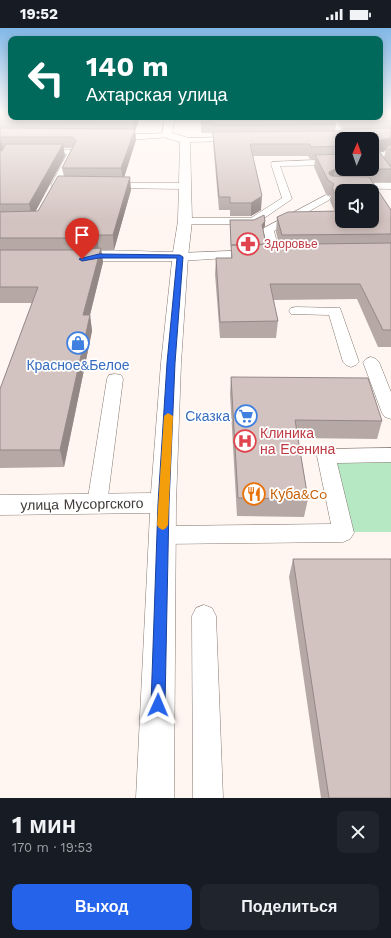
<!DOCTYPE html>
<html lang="ru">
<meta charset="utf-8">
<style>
body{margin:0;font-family:"Work Sans",sans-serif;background:#20242c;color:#f1f3f6;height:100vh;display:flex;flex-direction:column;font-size:15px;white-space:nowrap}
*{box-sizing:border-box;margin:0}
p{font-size:13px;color:#9ea1a6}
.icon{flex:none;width:22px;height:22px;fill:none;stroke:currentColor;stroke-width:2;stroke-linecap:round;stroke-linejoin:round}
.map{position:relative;height:770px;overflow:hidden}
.side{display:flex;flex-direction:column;background:#171b24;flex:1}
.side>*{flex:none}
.banner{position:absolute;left:8px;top:8px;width:375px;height:84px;border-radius:8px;box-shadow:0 2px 10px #0003;background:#00695c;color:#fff;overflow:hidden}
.needle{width:26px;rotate:2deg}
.tools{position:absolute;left:335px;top:104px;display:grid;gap:8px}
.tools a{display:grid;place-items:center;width:44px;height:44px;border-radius:8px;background:#171b24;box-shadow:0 2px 10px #0003;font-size:20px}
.pin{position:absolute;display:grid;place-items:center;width:34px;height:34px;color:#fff;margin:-41px -17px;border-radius:50% 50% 50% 0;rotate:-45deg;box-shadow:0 0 4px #0007}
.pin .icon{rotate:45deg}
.me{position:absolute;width:44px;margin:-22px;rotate:1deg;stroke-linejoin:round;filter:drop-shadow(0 0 3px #0008)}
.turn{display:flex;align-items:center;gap:14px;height:84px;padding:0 12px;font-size:18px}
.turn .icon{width:52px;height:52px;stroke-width:2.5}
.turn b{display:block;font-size:28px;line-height:34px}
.round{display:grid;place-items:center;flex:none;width:42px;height:42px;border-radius:8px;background:#20242c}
.summary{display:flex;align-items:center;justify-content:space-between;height:68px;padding:0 12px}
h1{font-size:24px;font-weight:700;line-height:30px}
.cta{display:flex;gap:8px;margin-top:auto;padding:8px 12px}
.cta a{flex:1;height:46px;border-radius:8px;background:#2563eb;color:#fff;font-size:16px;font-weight:700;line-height:46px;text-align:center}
.cta a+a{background:#20242c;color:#f1f3f6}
.status{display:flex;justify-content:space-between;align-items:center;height:28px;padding:0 20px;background:#171b24;direction:ltr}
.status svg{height:11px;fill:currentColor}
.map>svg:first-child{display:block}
.green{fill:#b6e8c4}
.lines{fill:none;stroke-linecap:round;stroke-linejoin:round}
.service-casing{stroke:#857871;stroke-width:1}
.minor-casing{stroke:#857871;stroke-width:1}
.service{fill:#fff;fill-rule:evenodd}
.minor{fill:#fff;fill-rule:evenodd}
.wall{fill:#b5a8a5;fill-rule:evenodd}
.shaded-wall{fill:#948886}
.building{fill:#d3c3c0;stroke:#948886}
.route{fill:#2563eb;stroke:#184099}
.slow{fill:#f59e0b}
.labels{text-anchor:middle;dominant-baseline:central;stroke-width:3.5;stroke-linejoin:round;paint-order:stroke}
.far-health-label{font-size:12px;fill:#be3a42;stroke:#fff;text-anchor:start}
.shop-label{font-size:14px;fill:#366cbe;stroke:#fff}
.health-label{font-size:14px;fill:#be3a42;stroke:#fff;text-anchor:start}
.food-label{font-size:14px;fill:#c56008;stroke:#fff;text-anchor:start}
.street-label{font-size:14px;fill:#3e3936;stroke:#fff}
</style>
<div class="status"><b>19:52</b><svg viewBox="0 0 49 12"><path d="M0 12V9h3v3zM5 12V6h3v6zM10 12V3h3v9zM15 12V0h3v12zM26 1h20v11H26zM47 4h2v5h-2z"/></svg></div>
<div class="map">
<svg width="391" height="770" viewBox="0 0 391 770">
<rect width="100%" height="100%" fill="#fff6f2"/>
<path class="green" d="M391,434V504H352L334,435Z"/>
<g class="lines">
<g class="service-casing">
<path id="service" d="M325,89H333L346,109L345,111H339Z
M167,105H170V109L143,111H114L110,109L114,107Z
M237,109L241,111L240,113L185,114L181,112L185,110Z
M3,122H72L76,124L61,157L56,160L51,157L67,126H8L3,134L0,135V126Z
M391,122V127L382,129L391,142L390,145H384L373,128L374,126Z
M342,131V137L280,138L292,171L257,195L253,196H185L180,193L185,190H251L282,170L271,136L272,134Z
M107,155H185L190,158L185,161L104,160L102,158Z
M353,155H391V161L350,160L348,158Z
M326,167L329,168L331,170L329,172L274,203L280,226L278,228H270L263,202L264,200Z
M254,222L258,224L260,226L258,228L180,233L176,232L174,229L176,226L180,225Z
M296,279L340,280L359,334L356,337L351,339L346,337L343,334L329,287L291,286L289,283L291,280Z
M371,329L376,331L379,334L391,364V391L385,389L382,385L363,334L366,331Z
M115,346L121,347L123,351L107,476L104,482L97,484L90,482L87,476L107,351L109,347Z
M391,420V434L337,435L354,505L350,511L343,514L162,516L155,513L151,507L155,501L162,498L331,496L317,428L319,423L326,421Z
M204,577L212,580L216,588L223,770H193L192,588L196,580Z"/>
</g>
<g class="minor-casing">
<path id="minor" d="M165,89H175L172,105L189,110L190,112L192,193L188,229L181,335L176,475L174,770H136L150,485L0,487V467L151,465L161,335L172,233H99L73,236L68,234L65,231L68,228C101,219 139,224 173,224L178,193L180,114L163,109L162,107Z"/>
</g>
<use href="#service" class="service"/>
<use href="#minor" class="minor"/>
</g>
<path class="wall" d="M0,85L11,89H140L135,103L136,112L124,149L131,162L114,222H101L103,234L90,287L92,303L64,439L0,440V361L32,275H0ZM63,120H72L62,140L64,149L38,183L35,184L65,128Z
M391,85V154H372L391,182V319H378L357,271L273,272L278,293L276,310H220L215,246L216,230H231V222L230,192L265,193V198L263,201L266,217L279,216L276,204L277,189L335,184L330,173L331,168L326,166L314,139L315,131H310L308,128H253L261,182L251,188H230V182H219L213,115V108L212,105H201V89H263V90H269L268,89H331L336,96L335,103H341L343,102L335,89H380ZM342,111L372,141H342ZM386,122L384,130L390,138L379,124ZM342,163L372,193H342Z
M231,349L382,393L377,411L298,410L308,471L304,489L237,488L230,366Z
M293,531L391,770H321L289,549Z"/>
<path class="shaded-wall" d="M136,89H140L135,103L136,112L123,153L121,140L134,104L133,94Z
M0,109L3,120L0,124Z
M391,110V121L387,118L386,122L373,125L375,113Z
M63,116L65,128L32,190L29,176Z
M335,141L333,154L328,152L329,144Z
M130,149L131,162L114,222L113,207Z
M262,168L261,182L251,188V175Z
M265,193V198L262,202V197Z
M97,207L99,222L82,224L80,210Z
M101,220L103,234L86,303L83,287Z
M90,287L92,303L64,439L60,422Z"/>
<path class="building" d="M0,85H11V89H136L133,94L0,93Z
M380,85H391V93L347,94L343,89H380Z
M201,89H263V90H270L271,89H331L336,96L213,97V94H201Z
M0,100L135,101L121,140H62L76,113L73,109H0Z
M391,100V110L375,113L374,117L390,138L391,139V141H372V111H342V118L311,119L310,116H250L262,168L251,175H230V169H219L213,104L341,103L344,101Z
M6,116H63L29,176H0V123H2Z
M391,117V123L387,118Z
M342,126V141H335L329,144V146L332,148L369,149L391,182V206L282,207L277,189L288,184L342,183V193H372V163H342V179L332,160L334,156L328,152L315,127Z
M58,148L130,149L113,207H97L80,210H0V184L38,183Z
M264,187L265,193L262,197L266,216L231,217L230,192H254Z
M391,215V302H383L360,256H270L278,293L220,294L216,230H232L231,217Z
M101,220L83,287H90L60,422H0V361L38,259H0V222H80Z
M231,349L368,350L382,393L295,392L308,471L238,470Z
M293,531H391V770H329Z"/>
<linearGradient id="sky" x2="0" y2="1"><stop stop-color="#81b8e7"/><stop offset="0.44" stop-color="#fffbf9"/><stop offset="1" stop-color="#fffbf9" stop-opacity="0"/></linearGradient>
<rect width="391" height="192" fill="url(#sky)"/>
<path class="route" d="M99,226L180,227L183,229L175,335L169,476L165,677L163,682L158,684L153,682L151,677L158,476L167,335L177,230H99L82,233L79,231Z"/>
<path class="slow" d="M168,385L173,388L168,497L166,500L163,502L159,500L157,497L164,388Z"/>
<defs>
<g id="pharmacy-ring" transform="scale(1.15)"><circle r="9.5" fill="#fff" stroke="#e0444e" stroke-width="1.5"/><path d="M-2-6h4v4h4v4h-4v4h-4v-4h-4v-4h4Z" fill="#e0444e"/></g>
<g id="shop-ring" transform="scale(1.15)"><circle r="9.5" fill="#fff" stroke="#3f7fe0" stroke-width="1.5"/><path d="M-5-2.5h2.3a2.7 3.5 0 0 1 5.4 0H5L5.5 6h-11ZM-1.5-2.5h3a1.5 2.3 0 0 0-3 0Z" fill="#3f7fe0"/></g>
<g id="supermarket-ring" transform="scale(1.15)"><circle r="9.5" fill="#fff" stroke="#3f7fe0" stroke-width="1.5"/><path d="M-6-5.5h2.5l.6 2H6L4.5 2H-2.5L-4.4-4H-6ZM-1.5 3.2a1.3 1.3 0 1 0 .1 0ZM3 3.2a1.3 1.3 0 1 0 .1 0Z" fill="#3f7fe0"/></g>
<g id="hospital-ring" transform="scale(1.15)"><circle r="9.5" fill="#fff" stroke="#e0444e" stroke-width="1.5"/><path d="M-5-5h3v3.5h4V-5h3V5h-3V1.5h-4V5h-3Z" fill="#e0444e"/></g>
<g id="restaurant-ring" transform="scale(1.15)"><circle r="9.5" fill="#fff" stroke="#e8710a" stroke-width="1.5"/><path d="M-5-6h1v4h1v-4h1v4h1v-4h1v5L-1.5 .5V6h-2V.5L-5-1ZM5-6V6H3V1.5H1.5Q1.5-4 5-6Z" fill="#e8710a"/></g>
</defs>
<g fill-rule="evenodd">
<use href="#pharmacy-ring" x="248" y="216"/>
<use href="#shop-ring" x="78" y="315"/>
<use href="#supermarket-ring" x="246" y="388"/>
<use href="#hospital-ring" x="245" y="413"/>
<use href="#restaurant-ring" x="254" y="466"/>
</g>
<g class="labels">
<g class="far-health-label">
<text x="264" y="216">Здоровье</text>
</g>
<g class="shop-label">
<text x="78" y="337">Красное&amp;Белое</text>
<text x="230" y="388" text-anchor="end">Сказка</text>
</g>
<g class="health-label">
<text x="260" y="405">Клиника<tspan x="260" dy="16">на Есенина</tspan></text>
</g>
<g class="food-label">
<text x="270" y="466">Куба&amp;Co</text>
</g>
<g class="street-label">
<text transform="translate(82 476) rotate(-1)">улица Мусоргского</text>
</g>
</g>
</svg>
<div class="tools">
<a><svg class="needle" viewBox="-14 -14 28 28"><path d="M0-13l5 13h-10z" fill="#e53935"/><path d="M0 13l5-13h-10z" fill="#9ea1a6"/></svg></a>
<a><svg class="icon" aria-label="sound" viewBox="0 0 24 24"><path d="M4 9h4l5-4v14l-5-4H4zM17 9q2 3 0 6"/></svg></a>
</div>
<div class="pin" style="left:82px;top:231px;background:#d93025"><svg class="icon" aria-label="arrive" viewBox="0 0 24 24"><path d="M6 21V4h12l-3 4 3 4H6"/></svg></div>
<svg class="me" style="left:158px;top:677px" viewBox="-20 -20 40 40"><path d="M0-17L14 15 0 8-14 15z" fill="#2563eb" stroke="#fff" stroke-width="4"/></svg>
<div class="banner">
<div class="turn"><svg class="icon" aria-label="left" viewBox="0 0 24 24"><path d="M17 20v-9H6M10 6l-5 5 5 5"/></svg><div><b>140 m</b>Ахтарская улица</div></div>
</div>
</div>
<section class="side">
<div class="summary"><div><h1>1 мин</h1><p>170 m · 19:53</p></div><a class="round"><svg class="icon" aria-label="close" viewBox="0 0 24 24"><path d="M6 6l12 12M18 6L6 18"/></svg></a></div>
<div class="cta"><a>Выход</a><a>Поделиться</a></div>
</section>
